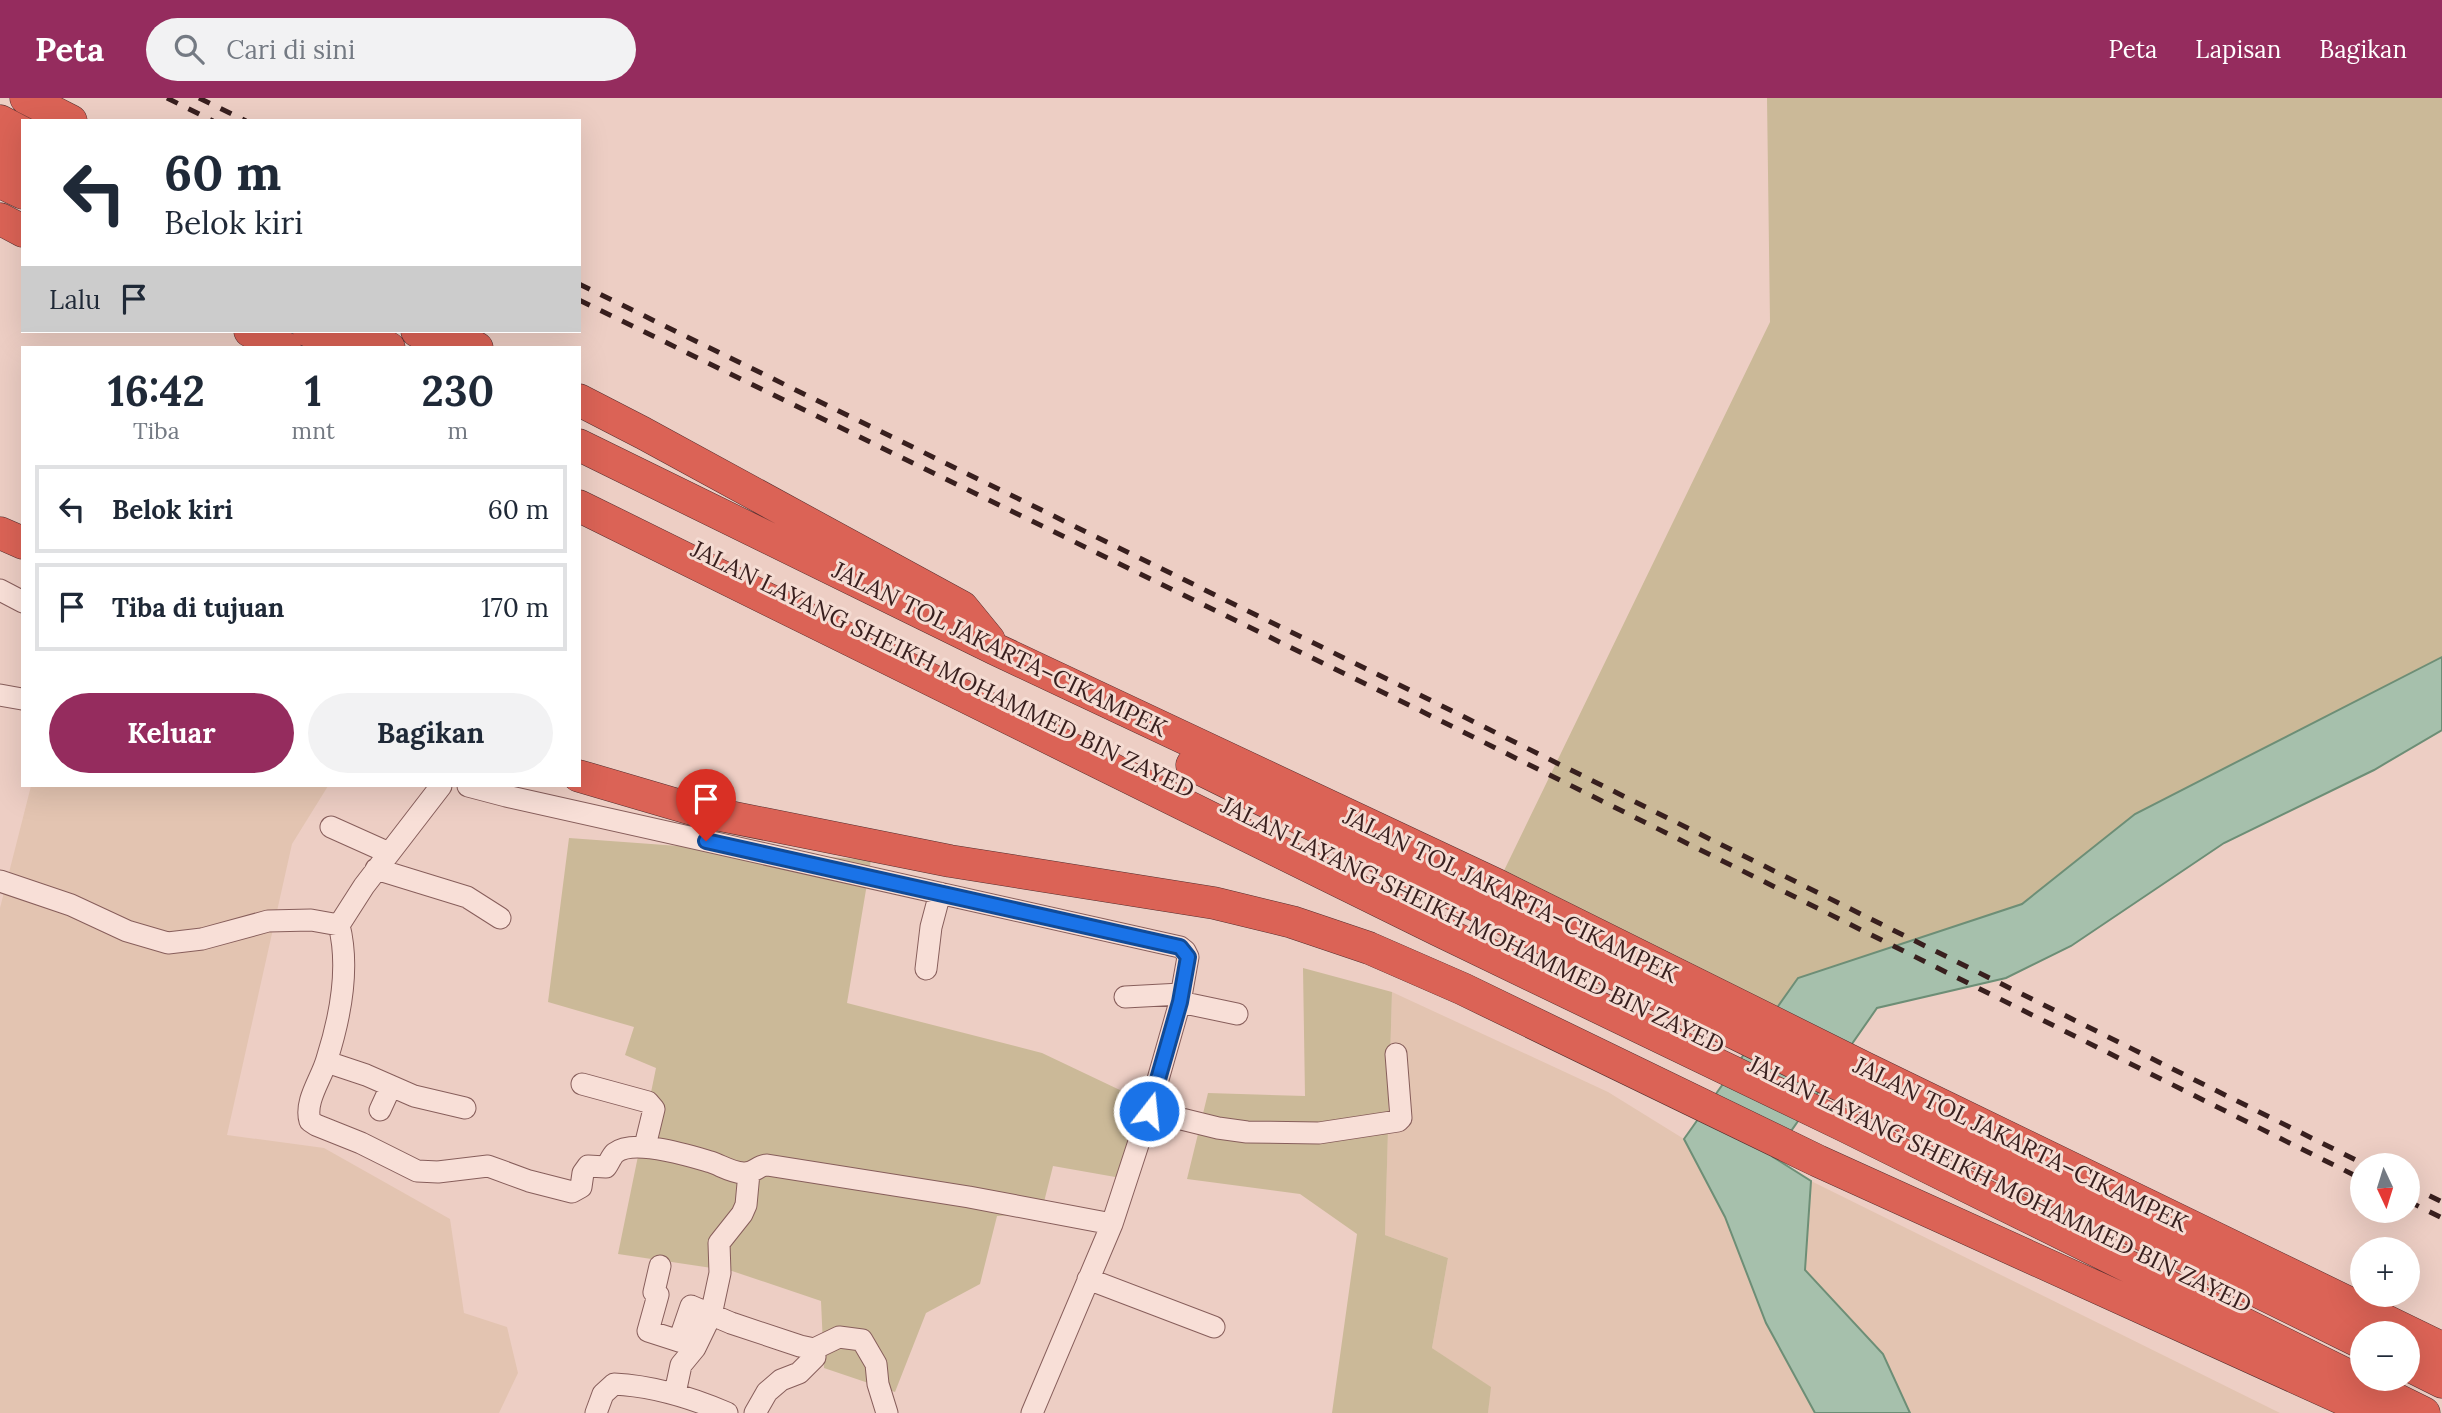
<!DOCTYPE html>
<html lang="id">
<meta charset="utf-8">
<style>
body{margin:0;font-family:Lora,serif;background:#f2f2f3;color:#1f2937;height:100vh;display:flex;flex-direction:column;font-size:26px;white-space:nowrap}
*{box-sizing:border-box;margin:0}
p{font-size:23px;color:#747a83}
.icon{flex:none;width:38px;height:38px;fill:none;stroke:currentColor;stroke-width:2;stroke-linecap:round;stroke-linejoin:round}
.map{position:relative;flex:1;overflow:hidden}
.sheet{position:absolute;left:21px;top:248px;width:560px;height:441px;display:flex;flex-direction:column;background:#fff;border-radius:0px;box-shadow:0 7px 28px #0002}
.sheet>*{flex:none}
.banner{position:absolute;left:21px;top:21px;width:560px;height:214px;border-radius:0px;box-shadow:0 7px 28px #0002;background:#fff;color:#1f2937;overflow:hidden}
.needle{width:46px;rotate:176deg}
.tools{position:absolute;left:2350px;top:1055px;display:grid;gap:14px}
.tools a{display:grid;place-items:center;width:70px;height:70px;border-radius:50%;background:#fff;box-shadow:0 7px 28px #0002;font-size:35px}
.pin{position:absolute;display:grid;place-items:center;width:60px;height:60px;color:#fff;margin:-72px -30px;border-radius:50% 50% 50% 0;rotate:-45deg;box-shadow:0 0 7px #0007}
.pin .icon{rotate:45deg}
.me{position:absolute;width:77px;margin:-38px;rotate:16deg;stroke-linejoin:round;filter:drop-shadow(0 0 5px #0008)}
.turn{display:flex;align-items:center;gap:24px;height:147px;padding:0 28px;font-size:32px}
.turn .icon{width:91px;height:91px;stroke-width:2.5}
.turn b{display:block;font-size:49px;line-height:60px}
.then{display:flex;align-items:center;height:66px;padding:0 28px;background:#0003;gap:14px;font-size:26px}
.eta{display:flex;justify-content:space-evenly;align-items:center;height:119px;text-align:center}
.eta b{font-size:42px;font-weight:700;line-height:49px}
.action{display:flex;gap:14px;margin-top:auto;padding:14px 28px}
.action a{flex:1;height:80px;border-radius:42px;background:#952c5e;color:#fff;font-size:28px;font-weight:700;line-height:80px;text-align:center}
.action a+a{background:#f2f2f3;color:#1f2937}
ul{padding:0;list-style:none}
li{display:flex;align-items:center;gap:21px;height:88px;margin:0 14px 10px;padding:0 14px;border:4px solid #e0e1e3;border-radius:0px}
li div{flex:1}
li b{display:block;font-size:26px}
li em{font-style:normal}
header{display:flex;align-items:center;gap:42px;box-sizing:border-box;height:98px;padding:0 35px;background:#952c5e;color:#fff}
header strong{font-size:33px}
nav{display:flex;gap:38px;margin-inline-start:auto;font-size:24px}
.search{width:490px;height:63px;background:#f2f2f3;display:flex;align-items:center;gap:18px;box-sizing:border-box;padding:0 24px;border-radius:38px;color:#747a83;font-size:26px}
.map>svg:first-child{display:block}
.farmland{fill:#e3c4b1}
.green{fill:#cbb998}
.water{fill:#a6c0ac;stroke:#6d8e76;stroke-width:2}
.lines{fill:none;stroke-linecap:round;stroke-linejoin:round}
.minor-casing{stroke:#875e5b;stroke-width:23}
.highway-casing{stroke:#552f2f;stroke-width:33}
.minor{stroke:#f8dfd7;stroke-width:21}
.highway{stroke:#db6356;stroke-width:32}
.rail{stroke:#381f1e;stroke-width:5;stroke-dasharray:12 12;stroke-linecap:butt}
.route-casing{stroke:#114b97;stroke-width:18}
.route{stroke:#1a73e8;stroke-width:12}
.labels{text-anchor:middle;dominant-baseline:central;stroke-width:6;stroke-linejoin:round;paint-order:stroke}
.street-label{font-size:24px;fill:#381f1e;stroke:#f5dcd3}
</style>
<header>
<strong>Peta</strong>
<div class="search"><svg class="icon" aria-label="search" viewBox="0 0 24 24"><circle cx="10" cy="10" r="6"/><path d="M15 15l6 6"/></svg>Cari di sini</div>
<nav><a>Peta</a><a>Lapisan</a><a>Bagikan</a></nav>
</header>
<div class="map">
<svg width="2442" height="1315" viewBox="0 0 2442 1315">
<rect width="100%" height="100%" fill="#edcec4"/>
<path class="farmland" d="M31,688H328L292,746L227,1037L324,1050L450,1121L464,1215L507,1229L518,1275L499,1315H0V810Z
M1392,894L1608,994L1684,1041L1725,1119L1767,1225L1815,1315H1488L1490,1289L1432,1250L1448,1160L1385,1137Z
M1811,1083L2280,1315H1910L1883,1256L1805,1172Z"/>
<path class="green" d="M1767,0H2442V559L2135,716L2022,806L1797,881L1767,922L1497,787L1770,224Z
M569,740L871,762L847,905L1042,955L1143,1003L1121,1080L1053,1068L1041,1116L997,1118L980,1186L926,1215L895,1294L824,1270L821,1203L732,1173L618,1156L656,970L625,957L634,929L548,904Z
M1303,870L1392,894L1385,1137L1448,1160L1432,1250L1491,1289L1488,1315H1332L1357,1136L1300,1096L1187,1081L1208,995L1305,998Z"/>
<path class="water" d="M2442,559V632L2374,672L2224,745L2071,848L2006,880L1877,910L1773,1059L1811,1083L1805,1172L1883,1256L1910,1315H1815L1766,1225L1725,1119L1684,1041L1798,880L2022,806L2135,716Z"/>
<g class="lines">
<g class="minor-casing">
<path id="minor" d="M0,492L23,504
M0,597L22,601
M441,688L364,788L339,827C350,870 340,920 327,961C322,980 304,1003 310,1023L316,1027L361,1045L417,1073L438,1074L488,1068L529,1083L572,1094L581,1089L583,1075L588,1068L606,1069C609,1065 611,1059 615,1055C634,1040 690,1058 711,1064C722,1068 731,1074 743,1075C754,1076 758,1067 767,1067L969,1099L1112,1126
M468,688L506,698L1180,849L1185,853L1188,859L1180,904L1149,1013L1112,1126L1032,1315
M331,729L389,755
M376,771L467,799L500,820
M0,783L71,807L127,833L168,845L202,841L268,823L311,822L339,827
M926,871L931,829L940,795
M1125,899L1181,896
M1180,904L1237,916
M327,964L366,977L414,998L465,1010
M582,986L648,1004L654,1011L645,1048
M380,1012L391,988
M1149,1013L1218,1030L1247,1034L1319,1035L1398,1023L1401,1020L1396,956
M660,1168L654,1194L658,1197L648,1233L679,1243L691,1208L731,1225L800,1248L814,1251L815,1259L799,1275L781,1282L767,1294L755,1315
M1088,1181L1214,1229
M814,1251L839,1239L862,1242L876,1266L878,1286L887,1315
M675,1295L681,1267L695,1250L711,1217L720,1175L719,1145L742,1116L746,1107L749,1075
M596,1315L603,1296L614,1286C654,1288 690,1299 727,1315"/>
</g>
<g class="highway-casing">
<path id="highway" d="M26,0L71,23
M0,23L23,35
M0,53L23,64
M0,84L23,95
M0,121L23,133
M250,233L285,250
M309,233L345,250
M354,233L389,250
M417,233C438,241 457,240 477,250
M579,302L643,335L962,509L989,542
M579,347L995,551L1497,787L1865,970L2442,1250
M579,408L1438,832L1845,1028L2424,1315
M0,435L23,445
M1192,667L2362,1245
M579,678L695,712L950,763L1214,805L1292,824L1369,850L1463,891L1818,1063L2374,1315
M2408,1267L2442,1284"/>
</g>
<use href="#minor" class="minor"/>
<use href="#highway" class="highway"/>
<path class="rail" d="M167,0L213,23
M199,0L246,23
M579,186L1426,600L2368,1068
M579,202L1419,612L2362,1081
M2408,1087L2442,1104
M2408,1103L2442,1120"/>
</g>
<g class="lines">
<g class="route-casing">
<path id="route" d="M706,743L1180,849L1188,859L1180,904L1149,1013"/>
</g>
<use href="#route" class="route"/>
</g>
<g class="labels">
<g class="street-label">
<text transform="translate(1000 551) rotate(26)">JALAN TOL JAKARTA–CIKAMPEK</text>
<text transform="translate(943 571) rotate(26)">JALAN LAYANG SHEIKH MOHAMMED BIN ZAYED</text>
<text transform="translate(1511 797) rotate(26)">JALAN TOL JAKARTA–CIKAMPEK</text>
<text transform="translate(1473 827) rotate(26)">JALAN LAYANG SHEIKH MOHAMMED BIN ZAYED</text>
<text transform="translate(2021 1046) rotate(26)">JALAN TOL JAKARTA–CIKAMPEK</text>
<text transform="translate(2000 1086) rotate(26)">JALAN LAYANG SHEIKH MOHAMMED BIN ZAYED</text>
</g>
</g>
</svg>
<div class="tools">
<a><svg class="needle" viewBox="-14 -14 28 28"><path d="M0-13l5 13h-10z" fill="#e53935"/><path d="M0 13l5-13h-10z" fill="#747a83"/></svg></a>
<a>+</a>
<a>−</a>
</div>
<div class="pin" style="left:706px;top:743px;background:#d93025"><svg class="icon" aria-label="arrive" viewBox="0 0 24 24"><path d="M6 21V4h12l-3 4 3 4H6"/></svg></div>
<svg class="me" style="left:1149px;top:1013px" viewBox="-20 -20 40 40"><circle r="17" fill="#1a73e8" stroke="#fff" stroke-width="3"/><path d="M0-11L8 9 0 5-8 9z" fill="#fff"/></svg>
<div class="banner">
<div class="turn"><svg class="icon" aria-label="left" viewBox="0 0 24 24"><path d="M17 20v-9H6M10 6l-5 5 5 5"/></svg><div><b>60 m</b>Belok kiri</div></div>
<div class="then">Lalu<svg class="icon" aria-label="arrive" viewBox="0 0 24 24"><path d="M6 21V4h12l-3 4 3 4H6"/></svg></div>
</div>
<section class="sheet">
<div class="eta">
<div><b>16:42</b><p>Tiba</p></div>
<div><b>1</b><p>mnt</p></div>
<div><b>230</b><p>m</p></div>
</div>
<ul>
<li><svg class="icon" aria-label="left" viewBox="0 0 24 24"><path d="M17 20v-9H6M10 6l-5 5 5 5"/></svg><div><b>Belok kiri</b></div><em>60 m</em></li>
<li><svg class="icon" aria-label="arrive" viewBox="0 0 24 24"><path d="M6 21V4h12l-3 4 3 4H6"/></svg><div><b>Tiba di tujuan</b></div><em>170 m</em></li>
</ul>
<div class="action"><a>Keluar</a><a>Bagikan</a></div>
</section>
</div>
